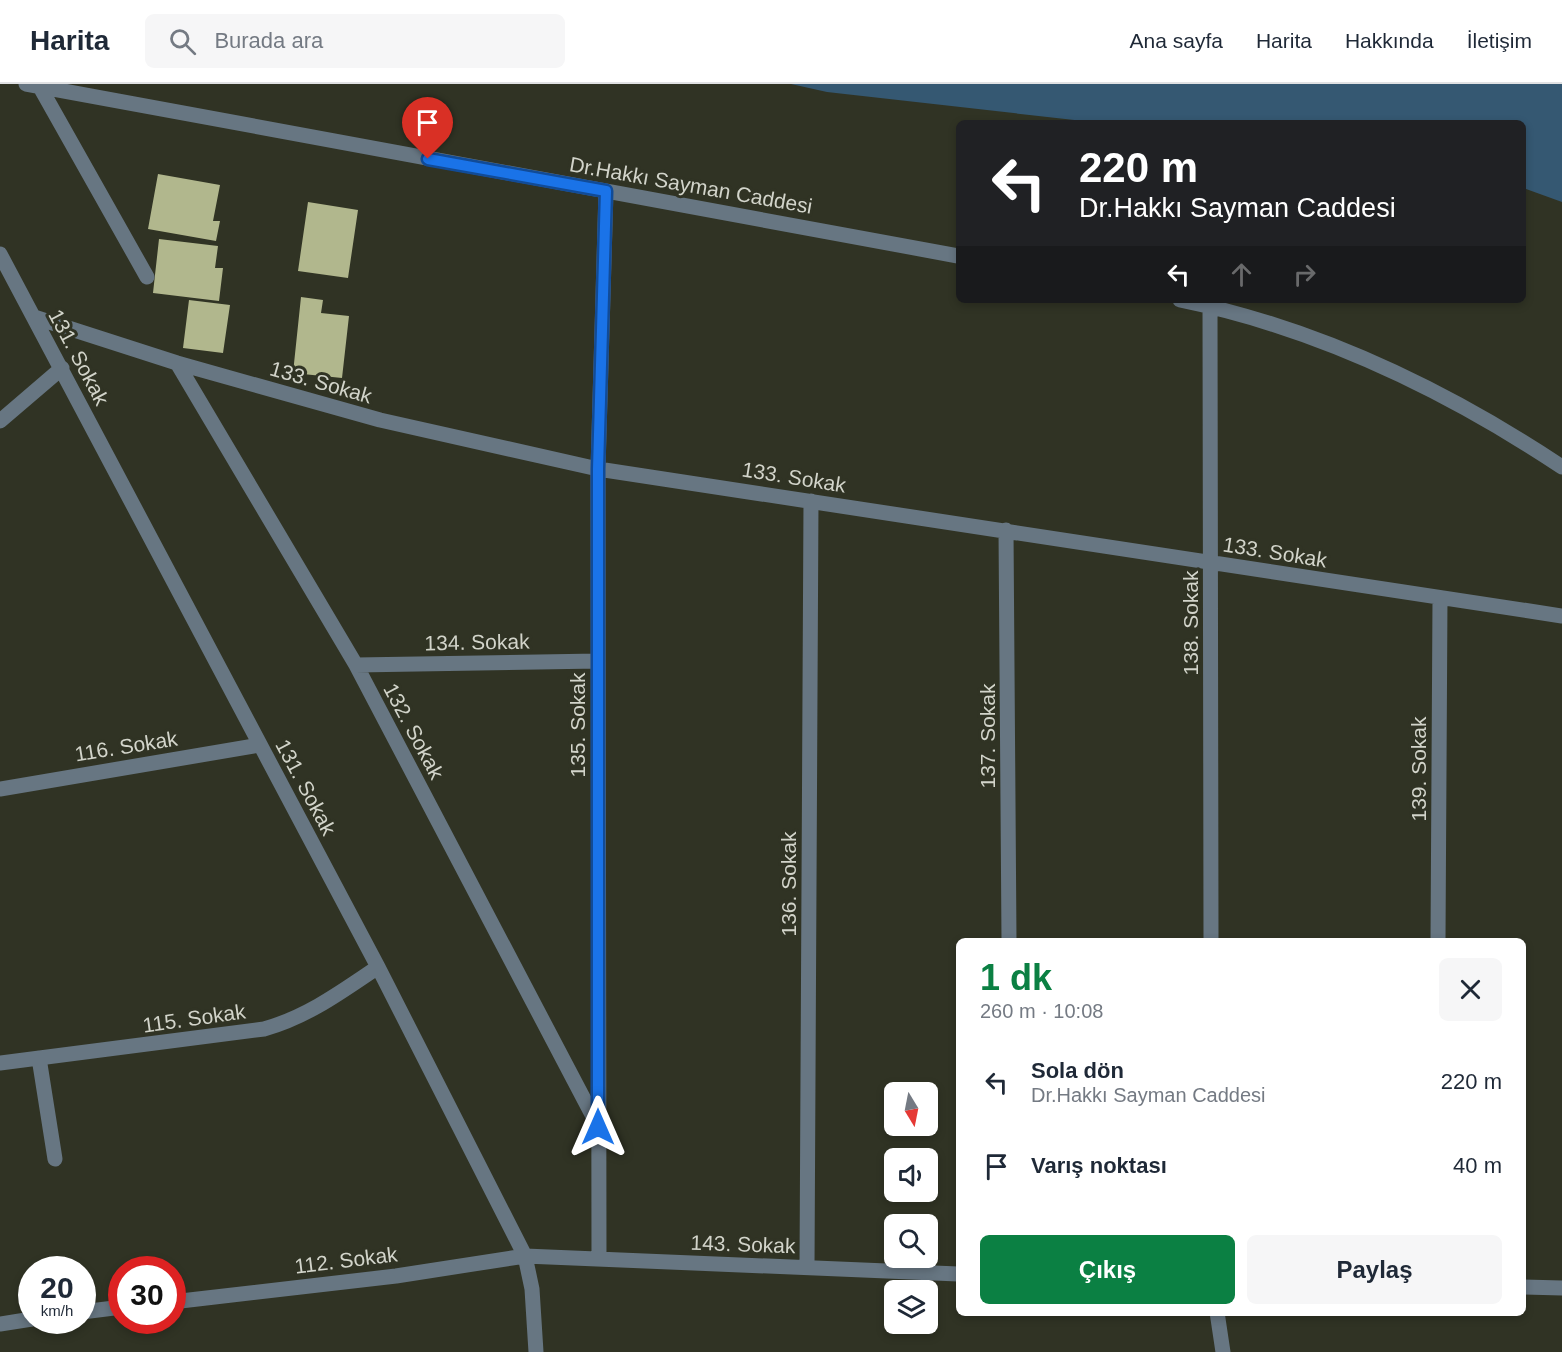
<!DOCTYPE html>
<html lang="tr">
<meta charset="utf-8">
<style>
body{margin:0;font-family:Helvetica,sans-serif;background:#f6f6f7;color:#1f2937;height:100vh;display:flex;flex-direction:column;font-size:22px;white-space:nowrap}
*{box-sizing:border-box;margin:0}
p{font-size:20px;color:#747a83}
.icon{flex:none;width:33px;height:33px;fill:none;stroke:currentColor;stroke-width:2;stroke-linecap:round;stroke-linejoin:round}
.map{position:relative;flex:1;overflow:hidden}
.panel{position:absolute;left:956px;top:854px;width:570px;height:378px;display:flex;flex-direction:column;background:#fff;border-radius:9px;box-shadow:0 3px 9px #0003}
.panel>*{flex:none}
.guide{position:absolute;left:956px;top:36px;width:570px;height:183px;border-radius:9px;box-shadow:0 3px 9px #0003;background:#202124;color:#fff;overflow:hidden}
.needle{width:39px;rotate:170deg}
.tools{position:absolute;left:884px;top:998px;display:grid;gap:12px}
.tools a{display:grid;place-items:center;width:54px;height:54px;border-radius:9px;background:#fff;box-shadow:0 3px 9px #0003;font-size:30px}
.speed{position:absolute;left:18px;top:1172px;display:flex;gap:12px;font-size:30px;font-weight:700;text-align:center}
.speed>*{display:grid;place-content:center;width:78px;height:78px;border-radius:50%;background:#fff;box-shadow:0 3px 9px #0003;line-height:1}
.speed small{font-size:15px;font-weight:400}
.speed .limit{border:9px solid #d22;background:#fff;color:#111}
.pin{position:absolute;display:grid;place-items:center;width:51px;height:51px;color:#fff;margin:-62px -26px;border-radius:50% 50% 50% 0;rotate:-45deg;box-shadow:0 0 6px #0007}
.pin .icon{rotate:45deg}
.me{position:absolute;width:66px;margin:-33px;rotate:0deg;stroke-linejoin:round;filter:drop-shadow(0 0 4px #0008)}
.turn{display:flex;align-items:center;gap:21px;height:126px;padding:0 24px;font-size:27px}
.turn .icon{width:78px;height:78px;stroke-width:2.5}
.turn b{display:block;font-size:42px;line-height:51px}
.lanes{display:flex;align-items:center;height:57px;padding:0 24px;background:#0003;justify-content:center;gap:30px;direction:ltr}
.lanes .off{opacity:.35}
.round{display:grid;place-items:center;flex:none;width:63px;height:63px;border-radius:9px;background:#f6f6f7}
.head{display:flex;align-items:center;justify-content:space-between;height:102px;padding:0 24px}
h1{font-size:36px;font-weight:700;line-height:45px;color:#0b8043}
.cta{display:flex;gap:12px;margin-top:auto;padding:12px 24px}
.cta a{flex:1;height:69px;border-radius:9px;background:#0b8043;color:#fff;font-size:24px;font-weight:700;line-height:69px;text-align:center}
.cta a+a{background:#f6f6f7;color:#1f2937}
ul{padding:0;list-style:none}
li{display:flex;align-items:center;gap:18px;height:84px;padding:0 24px}
li div{flex:1}
li b{display:block;font-size:22px}
li em{font-style:normal}
header{display:flex;align-items:center;gap:36px;box-sizing:border-box;height:84px;padding:0 30px;background:#fff;border-bottom:2px solid #e0e1e3}
header strong{font-size:28px}
nav{display:flex;gap:33px;margin-inline-start:auto;font-size:21px}
.search{width:420px;height:54px;background:#f6f6f7;display:flex;align-items:center;gap:15px;box-sizing:border-box;padding:0 21px;border-radius:9px;color:#747a83;font-size:22px}
.map>svg:first-child{display:block}
.water{fill:#355872}
.building{fill:#b1b78d}
.lines{fill:none;stroke-linecap:round;stroke-linejoin:round}
.minor{stroke:#677682;stroke-width:15}
.route-casing{stroke:#114b97;stroke-width:15}
.route{stroke:#1a73e8;stroke-width:10}
.labels{text-anchor:middle;dominant-baseline:central;stroke-width:6;stroke-linejoin:round;paint-order:stroke}
.street-label{font-size:21px;fill:#d2d4ca;stroke:#303324}
</style>
<header>
<strong>Harita</strong>
<div class="search"><svg class="icon" aria-label="search" viewBox="0 0 24 24"><circle cx="10" cy="10" r="6"/><path d="M15 15l6 6"/></svg>Burada ara</div>
<nav><a>Ana sayfa</a><a>Harita</a><a>Hakkında</a><a>İletişim</a></nav>
</header>
<div class="map">
<svg width="1562" height="1268" viewBox="0 0 1562 1268">
<rect width="100%" height="100%" fill="#303324"/>
<path class="water" d="M791,0H1562V118L1523,104L1522,39H1101L827,8Z"/>
<path class="building" d="M158,90L220,101L213,137H220L216,157L148,145Z
M308,118L358,126L348,194L298,187Z
M159,155L218,162L215,184H223L219,217L153,209Z
M301,213L323,216L321,229L349,232L342,294L293,289Z
M189,216L230,221L223,269L183,264Z"/>
<g class="lines">
<path class="minor" d="M26,0L958,172
M40,3L147,193
M0,170L378,883L525,1172L532,1205L536,1268
M1180,216C1317,244 1446,306 1562,383
M1210,222L1211,856
M34,233L177,279L380,336L598,385L1562,532
M177,279L356,581L597,1040
M0,337L62,284
M1006,446L1009,856
M356,581L598,577
M0,705L260,661
M1438,856L1440,514
M39,974L55,1075
M0,979L264,945C307,933 341,908 378,883
M599,1175L598,385L606,107
M807,1183L811,417
M1522,1203L1562,1204
M172,1218L396,1192L525,1172L958,1190
M82,1228L122,1223
M1217,1228L1223,1268
M0,1240L32,1235"/>
</g>
<g class="lines">
<g class="route-casing">
<path id="route" d="M428,75L606,107L598,385V1043"/>
</g>
<use href="#route" class="route"/>
</g>
<g class="labels">
<g class="street-label">
<text transform="translate(691 101) rotate(10)">Dr.Hakkı Sayman Caddesi</text>
<text transform="translate(79 273) rotate(62)">131. Sokak</text>
<text transform="translate(321 298) rotate(16)">133. Sokak</text>
<text transform="translate(794 393) rotate(9)">133. Sokak</text>
<text transform="translate(1275 468) rotate(9)">133. Sokak</text>
<text transform="translate(1190 539) rotate(-90)">138. Sokak</text>
<text transform="translate(477 558) rotate(-1)">134. Sokak</text>
<text transform="translate(577 641) rotate(-90)">135. Sokak</text>
<text transform="translate(414 647) rotate(62)">132. Sokak</text>
<text transform="translate(987 652) rotate(-90)">137. Sokak</text>
<text transform="translate(126 662) rotate(-9)">116. Sokak</text>
<text transform="translate(1418 685) rotate(-90)">139. Sokak</text>
<text transform="translate(306 703) rotate(62)">131. Sokak</text>
<text transform="translate(788 800) rotate(-90)">136. Sokak</text>
<text transform="translate(194 934) rotate(-8)">115. Sokak</text>
<text transform="translate(743 1160) rotate(2)">143. Sokak</text>
<text transform="translate(346 1176) rotate(-7)">112. Sokak</text>
</g>
</g>
</svg>
<div class="tools">
<a><svg class="needle" viewBox="-14 -14 28 28"><path d="M0-13l5 13h-10z" fill="#e53935"/><path d="M0 13l5-13h-10z" fill="#747a83"/></svg></a>
<a><svg class="icon" aria-label="sound" viewBox="0 0 24 24"><path d="M4 9h4l5-4v14l-5-4H4zM17 9q2 3 0 6"/></svg></a>
<a><svg class="icon" aria-label="search" viewBox="0 0 24 24"><circle cx="10" cy="10" r="6"/><path d="M15 15l6 6"/></svg></a>
<a><svg class="icon" aria-label="layers" viewBox="0 0 24 24"><path d="M12 4l9 5-9 5-9-5zM3 14l9 5 9-5"/></svg></a>
</div>
<div class="speed"><div>20<small>km/h</small></div><div class="limit">30</div></div>
<div class="pin" style="left:428px;top:75px;background:#d93025"><svg class="icon" aria-label="arrive" viewBox="0 0 24 24"><path d="M6 21V4h12l-3 4 3 4H6"/></svg></div>
<svg class="me" style="left:598px;top:1043px" viewBox="-20 -20 40 40"><path d="M0-17L14 15 0 8-14 15z" fill="#1a73e8" stroke="#fff" stroke-width="4"/></svg>
<div class="guide">
<div class="turn"><svg class="icon" aria-label="left" viewBox="0 0 24 24"><path d="M17 20v-9H6M10 6l-5 5 5 5"/></svg><div><b>220 m</b>Dr.Hakkı Sayman Caddesi</div></div>
<div class="lanes"><svg class="icon" aria-label="left" viewBox="0 0 24 24"><path d="M17 20v-9H6M10 6l-5 5 5 5"/></svg><svg class="icon off" aria-label="ahead" viewBox="0 0 24 24"><path d="M12 20V5M6 11l6-6 6 6"/></svg><svg class="icon off" aria-label="right" viewBox="0 0 24 24"><path d="M7 20v-9h11M14 6l5 5-5 5"/></svg></div>
</div>
<section class="panel">
<div class="head"><div><h1>1 dk</h1><p>260 m · 10:08</p></div><a class="round"><svg class="icon" aria-label="close" viewBox="0 0 24 24"><path d="M6 6l12 12M18 6L6 18"/></svg></a></div>
<ul>
<li><svg class="icon" aria-label="left" viewBox="0 0 24 24"><path d="M17 20v-9H6M10 6l-5 5 5 5"/></svg><div><b>Sola dön</b><p>Dr.Hakkı Sayman Caddesi</p></div><em>220 m</em></li>
<li><svg class="icon" aria-label="arrive" viewBox="0 0 24 24"><path d="M6 21V4h12l-3 4 3 4H6"/></svg><div><b>Varış noktası</b></div><em>40 m</em></li>
</ul>
<div class="cta"><a>Çıkış</a><a>Paylaş</a></div>
</section>
</div>
